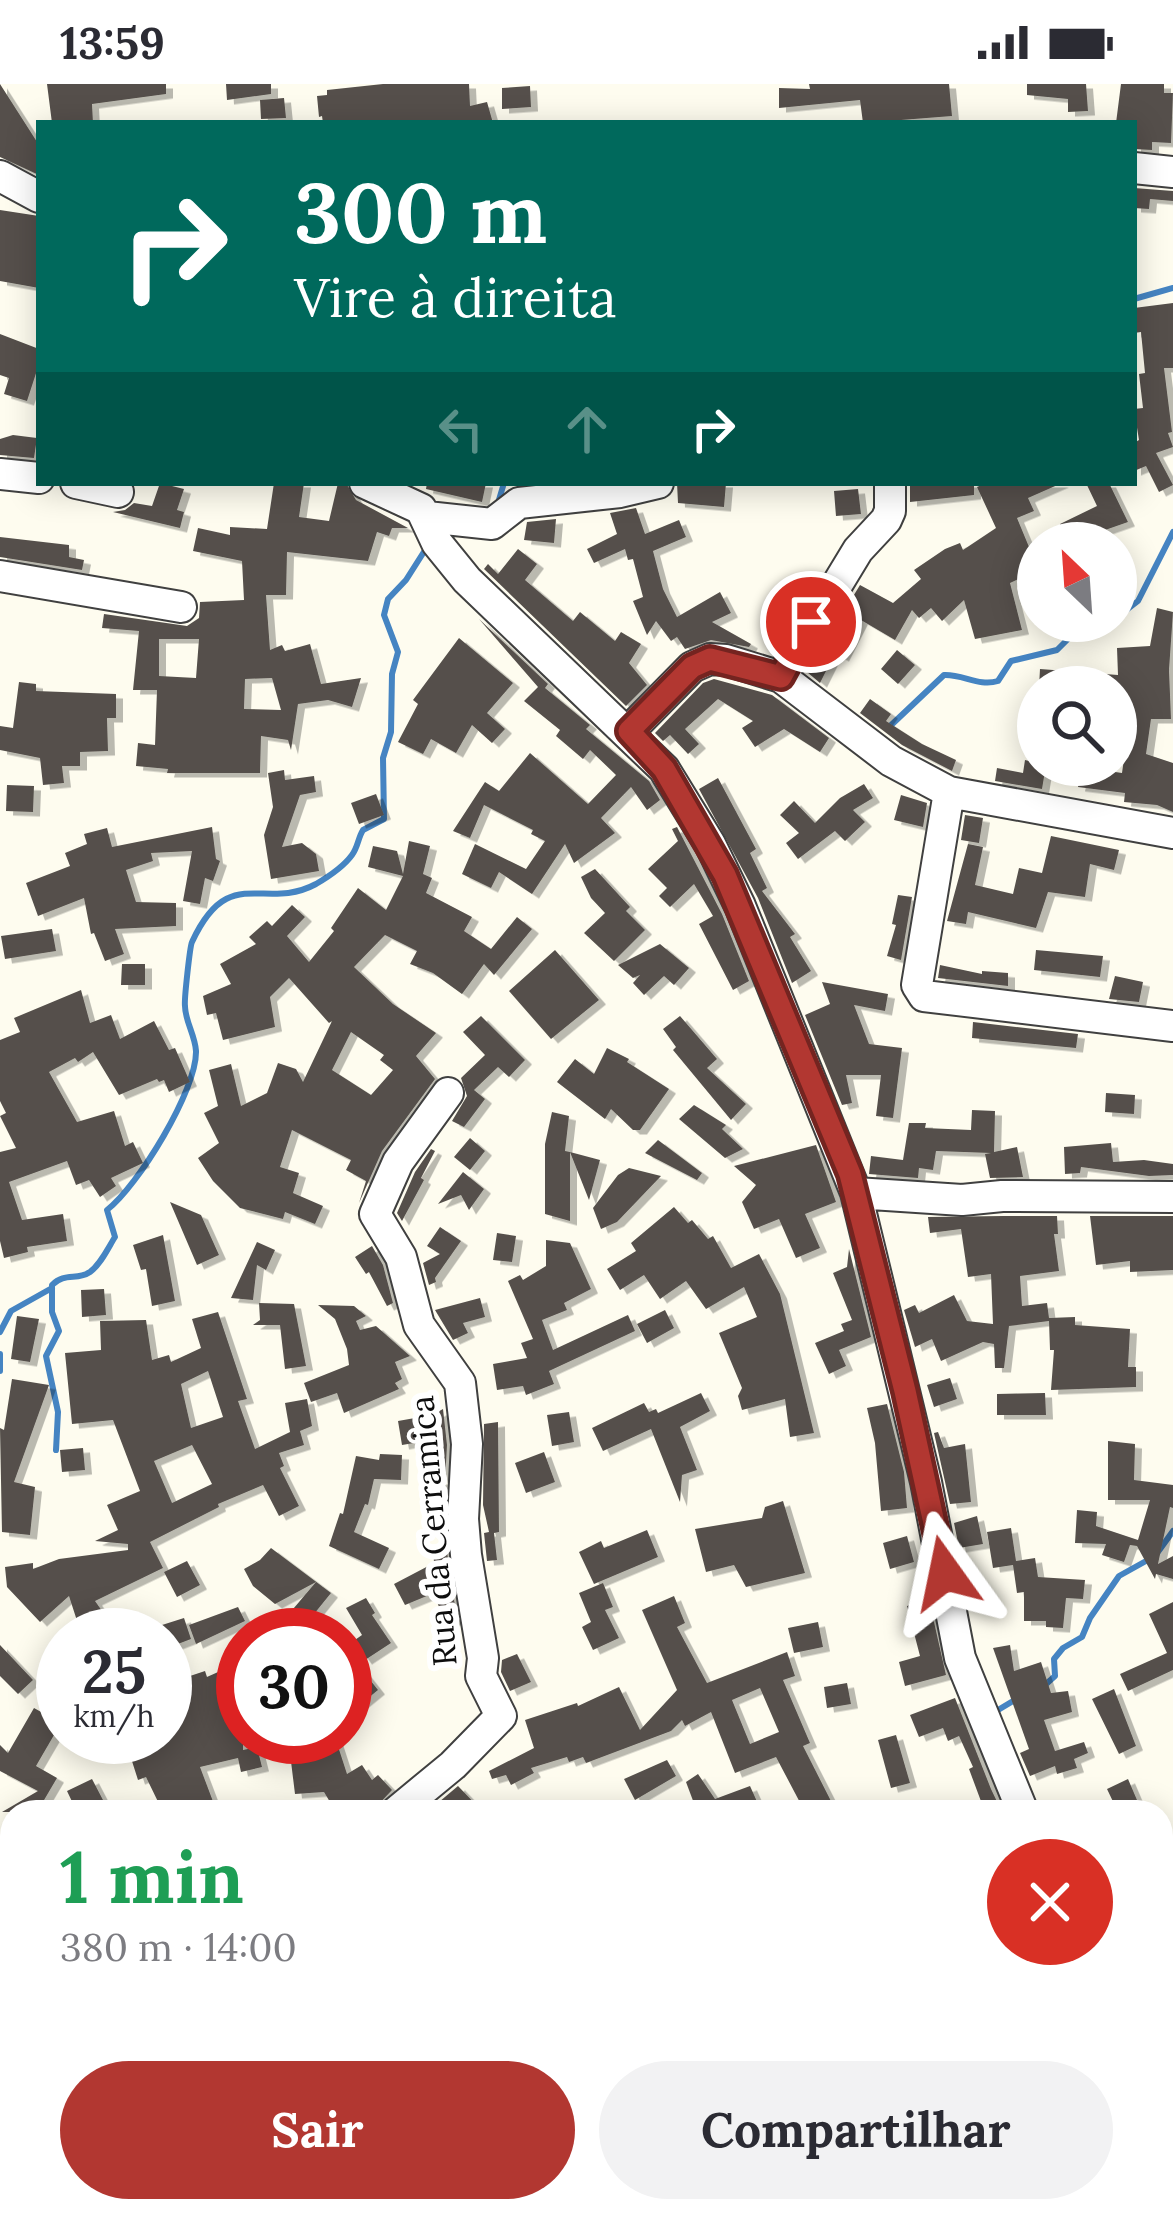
<!DOCTYPE html>
<html lang="pt">
<meta charset="utf-8">
<style>
body{margin:0;font-family:Lora,serif;background:#f2f2f3;color:#2b2b33;height:100vh;display:flex;flex-direction:column;font-size:45px;white-space:nowrap}
*{box-sizing:border-box;margin:0}
p{font-size:39px;color:#7c7c81}
.icon{flex:none;width:66px;height:66px;fill:none;stroke:currentColor;stroke-width:2;stroke-linecap:round;stroke-linejoin:round}
.map{position:relative;flex:1;overflow:hidden}
.side{position:absolute;left:0px;top:1716px;width:1173px;height:423px;display:flex;flex-direction:column;background:#fff;border-radius:36px 36px 0 0;box-shadow:0 6px 30px #0003}
.side>*{flex:none}
.banner{position:absolute;left:36px;top:36px;width:1101px;height:366px;border-radius:0px;box-shadow:0 6px 30px #0003;background:#00695c;color:#fff;overflow:hidden}
.needle{width:78px;rotate:335deg}
.controls{position:absolute;left:1017px;top:438px;display:grid;gap:24px}
.controls a{display:grid;place-items:center;width:120px;height:120px;border-radius:50%;background:#fff;box-shadow:0 6px 30px #0003;font-size:60px}
.speed{position:absolute;left:36px;top:1524px;display:flex;gap:24px;font-size:60px;font-weight:700;text-align:center}
.speed>*{display:grid;place-content:center;width:156px;height:156px;border-radius:50%;background:#fff;box-shadow:0 6px 30px #0003;line-height:1}
.speed small{font-size:30px;font-weight:400}
.speed .limit{border:18px solid #d22;background:#fff;color:#111}
.pin{position:absolute;display:grid;place-items:center;width:102px;height:102px;color:#fff;margin:-51px;border:6px solid #fff;border-radius:50%;box-shadow:0 3px 12px #0007}
.me{position:absolute;width:132px;margin:-66px;rotate:348deg;stroke-linejoin:round;filter:drop-shadow(0 0 9px #0008)}
.turn{display:flex;align-items:center;gap:42px;height:252px;padding:0 60px;font-size:54px}
.turn .icon{width:156px;height:156px;stroke-width:2.5}
.turn b{display:block;font-size:84px;line-height:102px}
.lanes{display:flex;align-items:center;height:114px;padding:0 60px;background:#0003;justify-content:center;gap:60px;direction:ltr}
.lanes .off{opacity:.35}
.round{display:grid;place-items:center;flex:none;width:126px;height:126px;border-radius:63px;background:#f2f2f3}
.headline{display:flex;align-items:center;justify-content:space-between;height:204px;padding:0 60px}
h1{font-size:72px;font-weight:800;line-height:90px;color:#1e9e55}
.action{display:flex;gap:24px;margin-top:auto;padding:24px 60px}
.action a{flex:1;height:138px;border-radius:72px;background:#b23731;color:#fff;font-size:48px;font-weight:800;line-height:138px;text-align:center}
.action a+a{background:#f2f2f3;color:#2b2b33}
.status{display:flex;justify-content:space-between;align-items:center;height:84px;padding:0 60px;background:#fff;direction:ltr}
.status svg{height:33px;fill:currentColor}
.map>svg:first-child{display:block}
.lines{fill:none;stroke-linecap:round;stroke-linejoin:round}
.stream{stroke:#4584c2;stroke-width:6}
.building{fill:#55504b;fill-rule:evenodd;filter:url(#shadow)}
.minor-casing{stroke:#404040;stroke-width:34}
.minor{stroke:#fff;stroke-width:30}
.route-casing{stroke:#742420;stroke-width:30}
.route{stroke:#b23731;stroke-width:21}
.labels{text-anchor:middle;dominant-baseline:central;stroke-width:12;stroke-linejoin:round;paint-order:stroke}
.street-label{font-size:33px;fill:#0d0d0d;stroke:#fff}
</style>
<div class="status"><b>13:59</b><svg viewBox="0 0 49 12"><path d="M0 12V9h3v3zM5 12V6h3v6zM10 12V3h3v9zM15 12V0h3v12zM26 1h20v11H26zM47 4h2v5h-2z"/></svg></div>
<div class="map">
<svg width="1173" height="2138" viewBox="0 0 1173 2138">
<defs>
<filter id="shadow"><feDropShadow dx="7" dy="4.5" stdDeviation="0" flood-color="#0004"/></filter>
</defs>
<rect width="100%" height="100%" fill="#fefcef"/>
<g class="lines">
<path class="stream" d="M1134,215L1173,204
M498,419L504,399
M1116,534L1138,517L1173,448
M887,645L944,591C963,590 979,603 998,597L1011,577L1057,566L1073,550L1107,537
M0,1248L11,1227L52,1204
M0,1270V1287
M56,1366L58,1328L46,1272L59,1247L52,1228V1201C65,1188 77,1197 90,1188C101,1180 108,1164 115,1153L107,1126C138,1102 197,1006 196,967C195,951 185,937 185,922C184,916 190,862 192,858C229,778 264,828 316,800C328,793 344,782 352,771C358,763 358,754 363,746L384,735L383,674L391,648L392,590L398,568L384,531L388,515L406,496L427,463
M1045,1601L1055,1592L1054,1575L1063,1564L1082,1553L1090,1534L1119,1492L1155,1472L1173,1447
M993,1629L1018,1614
M1161,1944L1173,1940
M423,2127L428,2138
M344,2138L348,2127"/>
</g>
<path class="building" d="M0,0L39,61V91L0,73Z
M47,0H166V10L92,20L93,39H52Z
M226,0H271V10L227,16Z
M383,0H469L470,22L487,18L493,39H323L322,32L319,33L317,12L327,11V6Z
M809,0H949L952,32L863,39L860,16L779,24V4L810,5Z
M1027,0H1086L1088,27L1068,28V15L1027,11Z
M1121,0H1164V9H1173L1171,59L1152,58V66L1134,65V39H1116Z
M530,2L531,23L502,25V4Z
M284,14L286,34L261,35L260,16Z
M1134,104L1173,107V117L1150,115L1149,125L1134,124Z
M0,126L39,132V204L0,197Z
M1173,219V284H1164L1172,348L1168,349L1173,363L1156,369L1173,401L1159,408L1146,382L1134,387V359L1139,356L1134,325L1143,324L1139,290L1145,289L1141,248L1134,249V224Z
M0,250L39,265V280L27,317L4,310L9,294L0,291Z
M13,351L37,354L34,374L0,371V355Z
M160,399L184,405L177,426L184,428L180,444L113,428L125,426L134,419L152,422Z
M274,399H304L299,433L329,437L338,399H346L356,416L408,444H392L389,452L377,448L368,477L287,468L286,511H266L270,566L282,561L285,567L310,560L321,600L361,594L352,623L328,616L298,620L291,666L288,656L261,652L260,689H167L168,685L136,682L138,659L155,661L157,606H133L139,547L102,544L104,530L187,542L199,534L200,518L244,516L242,477L193,467L198,444L230,451V443L267,445ZM159,555H199L196,594L159,592ZM272,594L281,626L244,625L245,595Z
M427,399H486L482,418L426,405Z
M677,399H726L724,423L678,419Z
M910,399H974V411L910,418Z
M986,399H1062L1028,414L1034,427L1017,434L1034,475L1024,479L1027,491L1010,499L1022,546L975,555L964,516L942,537L931,524L919,534L912,526L895,556L861,536L842,573L835,569L820,599L807,588L860,501L893,519L921,495L914,486L945,465L960,459L963,466L996,444L977,403Z
M1086,399H1109L1128,438L1068,459L1060,440L1097,422Z
M858,405L861,430L836,432L834,407Z
M636,424L645,450L679,436L686,453L653,467L663,505L677,533L720,508L731,529L712,538L751,560L749,563L711,556L685,565L677,553L671,557L656,537L647,551L633,517L643,513L633,475L628,476L625,465L594,479L587,465L617,450L610,429Z
M556,435L554,459L524,456L527,438Z
M0,453L69,461V473L84,476L82,486L0,473Z
M518,465L537,480L525,496L573,537L580,528L615,557L621,548L641,560L629,579L647,601L626,622L484,485L488,480L498,490Z
M1157,524L1173,528L1169,586L1171,635H1151L1146,670L1173,679V728L1157,721L1124,718L1125,709L1078,703L1082,683L1122,689L1131,626L1116,622V603H1039L1040,585L1118,591L1117,564L1150,562Z
M479,535L548,600L545,604L590,641L586,645L649,697L660,716L647,726L631,703L601,734L615,749L574,779L565,760L532,810L499,788L491,804L462,790L475,760L526,785L545,757L531,750L533,746L484,721L470,754L453,747L485,698L499,707L530,669L588,720L616,691L590,666L583,675L556,652L560,646L524,617L538,603Z
M459,554L513,599L487,629L505,645L492,659L472,641L456,669L431,655L423,670L398,658L418,620L413,616Z
M897,566L915,581L898,600L881,585Z
M714,595L772,611L829,654L820,668L784,645L755,663L742,644L753,637L718,615L685,645L699,660L688,670L670,651L663,657L655,649L703,599Z
M19,598L36,600V607L116,610V634H107L108,667L80,668V682H62L64,699L43,701L40,674L0,666V642L13,644Z
M870,615L891,630L886,637L922,660L956,676L952,687L902,661L860,629Z
M1025,676L1046,681L1042,705L995,697L997,684L1023,689Z
M284,686L285,696L314,692L316,708L300,711L282,763L302,759L316,770L319,787L271,795L264,751L273,723L268,689Z
M718,694L756,765L750,769L767,804L762,807L795,850L790,853L811,887L792,899L758,814L699,705Z
M864,700L873,714L853,726L865,738L845,757L835,747L798,775L786,759L799,749L780,731L794,717L815,739L840,714Z
M7,701L34,702L33,728L6,727Z
M376,710L384,731L359,740L351,719Z
M901,711L927,719L923,743L894,736Z
M965,731L983,734L979,759L961,756Z
M212,743L216,775L220,777L213,797L205,794L200,820L183,817L192,767L151,769L153,777L126,786L136,818L176,819V842L115,845L124,870L105,877L94,849L91,850L84,814L38,832L26,799L70,782L65,769L87,760L84,750L107,744L112,763Z
M677,743L722,830L749,897L733,906L699,840L713,832L694,800L670,823L659,812L667,804L648,785L678,757L672,745Z
M1051,752L1119,766L1114,786L1090,780L1085,813L1048,808L1036,844L968,828L966,840L947,837L968,760L983,763L975,801L1013,810L1019,784L1042,789Z
M409,757L430,762L423,790L432,794L426,809L472,833L464,847L491,865L517,833L532,845L494,891L484,880L462,910L433,889L410,880L417,867L385,851L354,883L393,920L436,949L416,972L435,995L382,1067L359,1119L366,1097L346,1086L351,1076L292,1046L280,1083L299,1089L293,1109L323,1122L315,1140L285,1128L283,1135L240,1124L213,1097L198,1074L219,1059L204,1029L218,1022L209,986L231,980L241,1022L267,1009L278,979L296,985L303,998L332,937L329,939L289,894L270,913L275,943L223,956L216,929L207,931L203,912L231,900L220,880L256,860L249,853L267,837L272,842L292,821L305,833L287,852L309,878L334,847L331,844L358,804L386,826L403,792L368,783L373,762L397,767L403,790ZM351,948L384,971L380,976L393,986L371,1011L332,986Z
M595,785L630,823L626,827L645,846L614,877L584,849L605,829L591,814L581,793Z
M898,811L912,813L901,876L887,872L896,841L892,840Z
M52,845L56,867L5,875L1,852Z
M660,860L689,884L674,901L664,892L644,911L633,899L640,891L633,894L618,881Z
M555,866L599,916L551,955L509,907Z
M1036,866L1103,872L1100,893L1034,886Z
M122,880H145V901H121Z
M940,881L982,890V887L1008,889V902L938,894Z
M1115,892L1143,898L1139,918L1109,915Z
M822,898L888,910L885,927L854,921L869,960L902,964L893,1034L876,1032L881,991H846L852,1019L842,1021L805,931L830,920Z
M81,906L90,939L111,931L120,955L154,937L169,966L175,964L190,998L169,1008L164,996L159,998L157,995L119,1011L93,968L78,978L75,974L49,988L77,1038L114,1027L125,1062L133,1058L143,1079L111,1094L116,1102L100,1113L89,1096L76,1101L67,1077L9,1098L22,1136L63,1130L67,1157L27,1163L28,1168L4,1174L0,1157V1068L16,1064L0,1032L6,1029L0,1017V956L20,948L14,934Z
M481,932L525,976L509,993L498,983L474,1006L485,1015L464,1043L452,1037L467,1012L461,994L485,971L463,948Z
M680,932L717,975L707,984L746,1020L731,1036L673,966L676,963L663,945Z
M973,938L1078,950L1076,964L972,954Z
M607,964L629,975L627,978L669,1005L640,1046H633L611,1025L605,1035L557,998L575,975L594,990Z
M1106,1009L1135,1011L1134,1030L1105,1028Z
M694,1021L726,1041L722,1045L743,1065L725,1074L679,1035Z
M972,1026L995,1027L994,1068L1017,1063L1023,1093L990,1094L985,1070L991,1069L936,1067L933,1086L919,1084L918,1094L869,1090L871,1072L903,1076L909,1039H926L925,1044L971,1046Z
M552,1028L569,1032L565,1067L570,1068V1137L545,1130V1060Z
M470,1054L485,1067L470,1086L454,1073Z
M658,1056L702,1089L697,1096L645,1069Z
M1111,1059L1113,1078L1144,1076L1173,1080V1091L1149,1092L1081,1083L1080,1089L1065,1090L1064,1063Z
M816,1061L836,1118L805,1130L820,1164L796,1174L779,1135L754,1145L742,1118L756,1101L734,1082Z
M431,1065L435,1067L421,1094L424,1096L402,1137L397,1129L415,1088Z
M570,1068L600,1076L589,1116Z
M629,1084L661,1092L617,1138L601,1145L593,1124L618,1091Z
M463,1088L484,1105L469,1126L461,1111L438,1120Z
M170,1118L201,1131L219,1171L197,1181Z
M674,1123L688,1139L692,1136L708,1155L713,1152L731,1184L759,1170L780,1210L814,1349L790,1353L785,1315L742,1326L738,1312L742,1304L719,1249L757,1233L744,1203L706,1225L686,1197L660,1215L644,1191L620,1206L607,1185L636,1167L631,1159Z
M1003,1132H1057L1058,1150H1054L1059,1187L1020,1192L1022,1222L1047,1219L1049,1234L1075,1233V1241L1130,1245L1128,1283H1136V1303L1051,1306L1054,1266H1050L1049,1237L1009,1242L1004,1284H995L994,1260L983,1258L941,1277L932,1255L915,1263L904,1226L915,1221L919,1229L954,1211L967,1237L993,1240L991,1190L968,1193L961,1145L930,1149L928,1133Z
M1090,1132H1173V1186L1130,1188V1177L1096,1181Z
M440,1143L461,1157L435,1194L436,1198L429,1201L423,1179L440,1170L427,1162Z
M497,1149L516,1152L512,1178L493,1176Z
M163,1151L175,1217L152,1222L146,1185L141,1186L133,1161Z
M546,1156L570,1159L591,1205L564,1219L567,1226L542,1236L553,1266L628,1231L635,1247L549,1287L554,1300L526,1311L523,1302L497,1306L493,1280L527,1274L521,1259L533,1255L508,1197L520,1191L523,1196L546,1182Z
M257,1158L275,1166L266,1186L257,1181L253,1216L231,1214Z
M372,1162L383,1181L393,1219L387,1222L369,1188L366,1190L355,1173Z
M849,1165L871,1253L839,1266L846,1282L829,1290L815,1259L844,1247L841,1240L852,1236L833,1189L847,1183Z
M104,1205L106,1231L82,1233L81,1206Z
M480,1214L485,1233L463,1239L468,1249L453,1256L435,1226Z
M259,1219L294,1220L306,1282L285,1285L280,1241H253L260,1236Z
M318,1221L354,1222L366,1232L356,1237L360,1246L376,1242L410,1272L395,1278L402,1295L395,1299L399,1305L344,1329L337,1309L311,1318L304,1299L349,1281L347,1265L335,1235Z
M665,1226L674,1244L647,1259L637,1240Z
M218,1228L247,1315L238,1317L255,1365L290,1348L285,1319L307,1315L312,1342L300,1347L304,1361L279,1369L284,1382L280,1384L299,1422L279,1432L263,1401L218,1420L219,1423L150,1458L163,1484L95,1517L119,1551H96L90,1543L80,1546L69,1512L40,1538L7,1503L5,1483L33,1479V1485L59,1475L128,1466V1460L95,1457L118,1446L107,1421L140,1407L113,1336L72,1340L65,1269L101,1266L100,1237L146,1236L152,1276L169,1271L171,1278L201,1264L192,1235ZM208,1287L223,1333L191,1344L181,1300ZM192,1361L212,1400L172,1419L154,1377Z
M17,1232L39,1235L30,1278L11,1275Z
M950,1294L957,1315L934,1323L927,1301Z
M12,1295L49,1301L14,1398L35,1403L30,1451L2,1448L0,1344L4,1346Z
M701,1309L710,1327L680,1343L697,1386L682,1391L680,1418L651,1345L603,1367L592,1344L644,1319L649,1328L656,1325L658,1329Z
M1045,1309L1046,1331H997V1310Z
M887,1320L904,1388L907,1424L881,1427L875,1359L867,1324Z
M443,1325L447,1361L444,1419L435,1420L433,1397L441,1396L432,1356L402,1361L398,1337L432,1331Z
M569,1328L574,1358L552,1362L547,1331Z
M498,1338L499,1448L494,1449L497,1476L487,1477L484,1449L489,1448L483,1421L484,1340Z
M938,1348L944,1364L965,1360L971,1418L950,1420L934,1349Z
M1108,1357L1135,1360L1134,1396L1173,1401V1424L1170,1423L1158,1480L1173,1472V1495L1156,1490L1155,1495L1137,1462L1130,1461L1124,1478L1102,1471L1106,1460L1075,1459L1077,1426L1097,1428L1096,1442L1138,1456L1150,1416H1108Z
M83,1364L85,1386L62,1388L60,1366Z
M544,1368L555,1398L526,1409L515,1379Z
M380,1370L402,1371L401,1396L374,1395L368,1421L365,1420L354,1448L389,1464L379,1485L329,1462L340,1429L343,1430L356,1372L379,1376Z
M783,1417L805,1489L746,1503L734,1481L706,1488L695,1445L762,1434L765,1423Z
M977,1432L983,1460L959,1464L954,1439Z
M1011,1444L1016,1477L1035,1474L1038,1493L1085,1496L1083,1515L1066,1514L1063,1544L1046,1543V1537H1024V1508L1017,1509L1013,1481L993,1484L987,1448Z
M647,1446L658,1473L594,1500L579,1468L601,1457L604,1464Z
M907,1452L914,1478L890,1485L883,1459Z
M446,1461L457,1536L445,1540L434,1509L405,1521L394,1500L434,1479L433,1462Z
M271,1464L331,1509L297,1551H271L316,1498L275,1520L253,1502L244,1485L260,1476Z
M187,1477L200,1501L177,1513L164,1488Z
M603,1499L613,1523L605,1526L619,1554L593,1566L582,1543L591,1538L579,1509Z
M674,1512L685,1539L677,1543L707,1599L787,1568L795,1592L783,1596L810,1659L803,1662L833,1721L805,1728L776,1673L735,1689L711,1628L685,1642L682,1636L671,1647L586,1679L583,1673L569,1678L567,1673L531,1684L534,1689L511,1701L506,1691L492,1695L489,1687L534,1664L525,1636L577,1619L578,1622L619,1603L640,1646L677,1606L642,1526ZM760,1604L779,1648L750,1660L732,1616Z
M366,1514L375,1529L372,1531L391,1559L365,1576L352,1558L362,1551L346,1524Z
M929,1516L946,1591L905,1602L899,1578L920,1572L907,1522Z
M1173,1518V1586L1128,1607L1120,1590L1167,1569L1149,1530Z
M238,1523L245,1537L196,1560L189,1541Z
M184,1534L191,1555L170,1563L162,1541Z
M818,1538L823,1563L794,1569L788,1544Z
M0,1561L33,1596L18,1610L0,1592Z
M1010,1561L1014,1587L1041,1578L1051,1609L1068,1607L1072,1628L1044,1636L1055,1667L1084,1658L1088,1669L1074,1675L1077,1684L1057,1690L1055,1682L1030,1692L1020,1669L1029,1665L993,1564Z
M517,1570L531,1598L510,1607L501,1588L502,1576Z
M238,1579L243,1590V1666L257,1663L262,1683L241,1688L238,1674L200,1683L217,1728H163L146,1693L138,1696L131,1674L138,1672L129,1653H165V1618L184,1612L178,1596L205,1587L207,1593Z
M363,1587L378,1606L362,1619L347,1600Z
M847,1599L851,1620L827,1624L824,1603Z
M1114,1605L1136,1662L1119,1670L1092,1615Z
M955,1614L991,1705L1002,1728H985L969,1685L973,1683L959,1652L948,1657L943,1644L919,1653L910,1631Z
M34,1624L61,1639L36,1682L57,1694L37,1728H2L38,1707L0,1687V1661L8,1669Z
M896,1651L910,1699L891,1704L878,1656Z
M288,1653H335L347,1690L362,1681L372,1696L378,1691L392,1706L378,1721L375,1718L357,1728H336L324,1708L295,1710Z
M667,1676L676,1692L635,1716L624,1695Z
M698,1690L715,1715L750,1702L759,1722L745,1728H684L695,1722L686,1698Z
M92,1695L103,1716L77,1728L67,1707Z
M1128,1695L1137,1716L1134,1717L1139,1728H1118L1107,1705Z
M458,1702L483,1728H449L439,1718Z"/>
<g class="lines">
<g class="minor-casing">
<path id="minor" d="M1134,84L1173,88
M0,92L39,113
M0,390L39,394
M76,399L118,408
M365,399L421,425L437,459L467,496L664,685L710,760L740,822L856,1109L926,1398L960,1574L1023,1728
M427,433L492,440L519,419L620,408L658,399
M0,492L181,523
M781,593L858,466L886,436L890,427V399
M629,647L692,583L710,575L726,576L781,593L891,677L949,708L1173,749
M949,708L917,901L924,912L1173,942
M856,1109L962,1116L1002,1112L1173,1113
M396,1728L453,1681L501,1632L481,1592L483,1574L466,1471L463,1435L467,1360L460,1299L419,1241L401,1173L375,1130L398,1078L448,1009
M1161,1800L1173,1795
M0,1977L12,1967
M0,1996L12,2030
M57,2127L61,2138
M246,2127L249,2138
M903,2127L910,2138
M732,2138L751,2127
M1146,2138L1173,2124"/>
</g>
<use href="#minor" class="minor"/>
</g>
<g class="lines">
<g class="route-casing">
<path id="route" d="M811,538L781,593L710,575L692,583L629,647L664,685L725,791L850,1090L905,1307L945,1489"/>
</g>
<use href="#route" class="route"/>
</g>
<g class="labels">
<g class="street-label">
<text transform="translate(433 1447) rotate(-95)">Rua da Cerramica</text>
</g>
</g>
</svg>
<div class="controls">
<a><svg class="needle" viewBox="-14 -14 28 28"><path d="M0-13l5 13h-10z" fill="#e53935"/><path d="M0 13l5-13h-10z" fill="#7c7c81"/></svg></a>
<a><svg class="icon" aria-label="search" viewBox="0 0 24 24"><circle cx="10" cy="10" r="6"/><path d="M15 15l6 6"/></svg></a>
</div>
<div class="speed"><div>25<small>km/h</small></div><div class="limit">30</div></div>
<div class="pin" style="left:811px;top:538px;background:#d93025"><svg class="icon" aria-label="arrive" viewBox="0 0 24 24"><path d="M6 21V4h12l-3 4 3 4H6"/></svg></div>
<svg class="me" style="left:945px;top:1489px" viewBox="-20 -20 40 40"><path d="M0-17L14 15 0 8-14 15z" fill="#b23731" stroke="#fff" stroke-width="4"/></svg>
<div class="banner">
<div class="turn"><svg class="icon" aria-label="right" viewBox="0 0 24 24"><path d="M7 20v-9h11M14 6l5 5-5 5"/></svg><div><b>300 m</b>Vire à direita</div></div>
<div class="lanes"><svg class="icon off" aria-label="left" viewBox="0 0 24 24"><path d="M17 20v-9H6M10 6l-5 5 5 5"/></svg><svg class="icon off" aria-label="ahead" viewBox="0 0 24 24"><path d="M12 20V5M6 11l6-6 6 6"/></svg><svg class="icon" aria-label="right" viewBox="0 0 24 24"><path d="M7 20v-9h11M14 6l5 5-5 5"/></svg></div>
</div>
<section class="side">
<div class="headline"><div><h1>1 min</h1><p>380 m · 14:00</p></div><a class="round" style="background:#d93025;color:#fff"><svg class="icon" aria-label="close" viewBox="0 0 24 24"><path d="M6 6l12 12M18 6L6 18"/></svg></a></div>
<div class="action"><a>Sair</a><a>Compartilhar</a></div>
</section>
</div>
